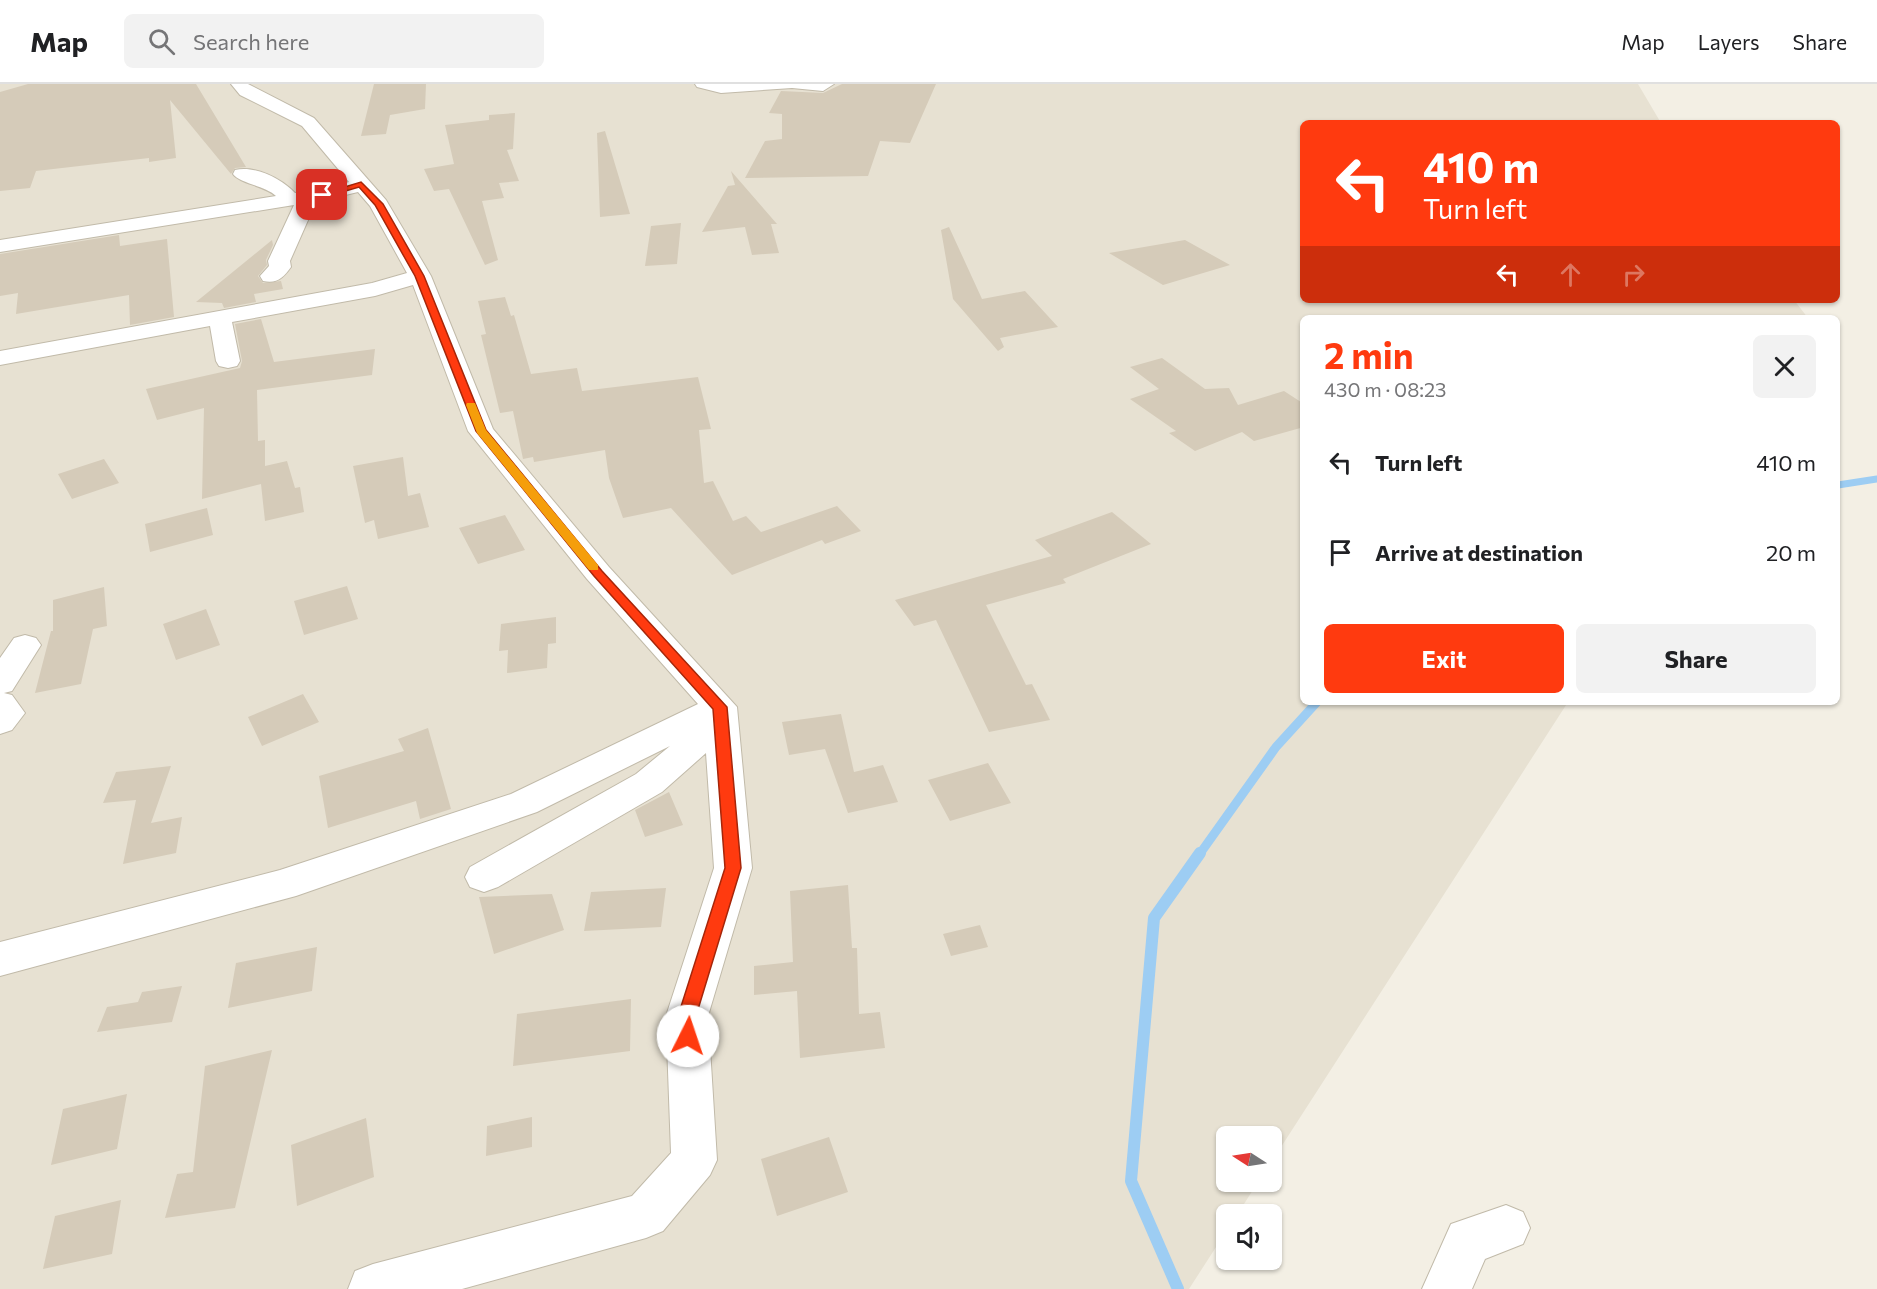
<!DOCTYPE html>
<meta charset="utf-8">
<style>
body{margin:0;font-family:Commissioner,sans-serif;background:#f2f2f2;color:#202124;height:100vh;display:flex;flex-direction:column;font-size:22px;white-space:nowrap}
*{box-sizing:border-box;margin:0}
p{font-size:20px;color:#757577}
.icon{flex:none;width:33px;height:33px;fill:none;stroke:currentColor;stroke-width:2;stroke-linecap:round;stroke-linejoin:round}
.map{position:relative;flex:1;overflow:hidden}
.details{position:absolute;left:1300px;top:231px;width:540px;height:390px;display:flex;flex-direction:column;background:#fff;border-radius:9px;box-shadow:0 2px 4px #0004}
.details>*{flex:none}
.guide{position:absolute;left:1300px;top:36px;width:540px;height:183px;border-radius:9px;box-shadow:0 2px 4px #0004;background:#ff3a0f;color:#fff;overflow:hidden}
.needle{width:39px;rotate:282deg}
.tools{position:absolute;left:1216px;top:1042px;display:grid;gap:12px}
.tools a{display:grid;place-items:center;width:66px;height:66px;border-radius:9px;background:#fff;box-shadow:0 2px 4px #0004;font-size:30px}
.pin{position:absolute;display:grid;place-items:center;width:51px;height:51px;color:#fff;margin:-26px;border-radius:12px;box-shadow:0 3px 9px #0006}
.me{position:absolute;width:66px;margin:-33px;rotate:4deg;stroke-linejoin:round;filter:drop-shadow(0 0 4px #0008)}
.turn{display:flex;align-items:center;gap:21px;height:126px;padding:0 24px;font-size:27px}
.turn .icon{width:78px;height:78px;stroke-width:2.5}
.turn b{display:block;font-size:42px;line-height:51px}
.lanes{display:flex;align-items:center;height:57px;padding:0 24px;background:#0003;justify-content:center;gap:30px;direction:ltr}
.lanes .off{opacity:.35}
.round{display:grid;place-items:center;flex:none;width:63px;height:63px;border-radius:9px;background:#f2f2f2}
.head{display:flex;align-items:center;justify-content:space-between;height:102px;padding:0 24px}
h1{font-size:36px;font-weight:700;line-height:45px;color:#ff3a0f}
.button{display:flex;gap:12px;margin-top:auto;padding:12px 24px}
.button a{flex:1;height:69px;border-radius:9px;background:#ff3a0f;color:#fff;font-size:24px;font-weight:700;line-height:69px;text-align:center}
.button a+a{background:#f2f2f2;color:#202124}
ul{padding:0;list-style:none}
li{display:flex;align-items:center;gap:18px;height:90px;padding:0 24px}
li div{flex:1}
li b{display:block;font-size:22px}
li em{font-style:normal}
header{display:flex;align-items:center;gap:36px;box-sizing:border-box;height:84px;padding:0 30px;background:#fff;border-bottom:2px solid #e0e0e0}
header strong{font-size:28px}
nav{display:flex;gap:33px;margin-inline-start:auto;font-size:21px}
.search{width:420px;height:54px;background:#f2f2f2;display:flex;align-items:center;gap:15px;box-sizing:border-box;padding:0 21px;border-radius:9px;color:#757577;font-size:22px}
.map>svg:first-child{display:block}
.residential{fill:#e7e1d2}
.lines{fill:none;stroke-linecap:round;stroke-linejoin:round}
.stream-far2{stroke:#9dcdf3;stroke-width:7}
.stream-far1{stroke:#9dcdf3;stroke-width:9}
.stream{stroke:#9dcdf3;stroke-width:12}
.building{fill:#d5cbb9}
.street-casing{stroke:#c1baa9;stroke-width:2}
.street{fill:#fff;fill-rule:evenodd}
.route{fill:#ff3a0f;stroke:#a6260a;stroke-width:1.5}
.slow{fill:#f59e0b}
</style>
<header>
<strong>Map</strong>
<div class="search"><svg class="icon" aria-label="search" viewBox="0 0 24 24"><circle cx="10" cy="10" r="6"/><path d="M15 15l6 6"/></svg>Search here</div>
<nav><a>Map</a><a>Layers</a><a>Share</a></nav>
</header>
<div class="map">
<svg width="1877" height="1205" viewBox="0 0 1877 1205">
<rect width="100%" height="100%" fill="#f3efe4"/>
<path class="residential" d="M0,0H1638L1661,39H1304V216H1794L1808,234H1304V618H1568L1272,1077V1053H1227V1098H1258L1237,1131H1227V1146L1189,1205H0Z"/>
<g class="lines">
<path class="stream-far2" d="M1838,401L1877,395"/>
<path class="stream-far1" d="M1199,771L1276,663L1317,618"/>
<path class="stream" d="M1178,1205L1131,1097L1154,834L1200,769"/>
</g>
<path class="building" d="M28,0H196L246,83L235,84L231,90L170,16L176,74L149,78V74L36,87L30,104L0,107V8Z
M374,0H426L425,25L390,31L386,50L361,52Z
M842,0H936L910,59L880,57L868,92L745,94L765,57L782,55V30L769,29L781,7L823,9Z
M515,29L513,65L507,66L519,97L499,99L504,114L482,117L498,176L485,181L449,105L434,107L424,85L454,80L445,41L489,36V31Z
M605,47L630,130L600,133L597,49Z
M731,87L777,140H771L779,169L752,171L745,143L702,148L728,102L735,101Z
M681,139L677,180L645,182L651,142Z
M949,143L982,215L1025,207L1058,243L1000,254L1004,263L998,267L953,215L941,146Z
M119,151L120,162L167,155L174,233L130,241L129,211L16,230L18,209L0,212V170Z
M272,156L273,161L266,176L267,181L258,192L263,199L281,197L283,205L254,210L256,218L224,224L222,219L196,218Z
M1185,156L1230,181L1163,201L1109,169Z
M505,213L511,232L514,231L531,290L577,284L582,307L698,293L711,345L699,346L704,399L713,397L733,437L746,432L761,448L837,422L861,447L825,460L822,456L732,491L671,424L623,434L609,394L605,366L534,378L533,373L523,375L513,327L500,329L481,251L486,250L478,217Z
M261,235L274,278L375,265L372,291L257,306L258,357L265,356V382L287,377L295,404L300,403L304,428L265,437L261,400L202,415L204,324L157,336L146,305L240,284L242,277L235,240Z
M1162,274L1205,305L1229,304L1238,321L1284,307L1304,320V343L1254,357L1242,348L1195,367L1169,349L1176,347L1130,315L1159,305L1130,283Z
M403,373L408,412L420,409L429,443L378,455L374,436L365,439L353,382Z
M104,375L119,399L72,415L58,390Z
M207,424L213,451L150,468L145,440Z
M1112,428L1151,460L1063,495L1066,499L986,521L1026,601L1032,600L1050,636L989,648L936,536L914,542L895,516L1052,472L1035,456Z
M505,431L525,466L478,480L459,444Z
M347,502L358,535L304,551L294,517Z
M104,503L107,542L93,545L81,600L35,609L51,547H53V516Z
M206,525L220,561L176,576L163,540Z
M556,533V559L548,560L547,584L507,589L508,566L499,567L501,540Z
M303,610L319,638L262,662L248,633Z
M841,630L854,688L883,681L898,718L848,729L825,665L789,671L782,638Z
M428,644L451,725L420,735L416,717L328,744L319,692L404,667L398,655Z
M988,679L1011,719L950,737L928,696Z
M171,682L151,739L182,733L176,769L123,780L136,716L103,719L116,688Z
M669,708L683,741L645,753L635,726Z
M848,801L852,864H857L859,930L880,928L885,964L800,974L797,907L754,911V882L793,878L790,807Z
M666,804L661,843L584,847L591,808Z
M552,810L564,846L494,870L479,813Z
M980,841L988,863L951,872L943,850Z
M317,863L312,907L228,924L236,879Z
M182,902L172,938L97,948L107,923L138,918L142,908Z
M631,915L630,967L513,982L517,930Z
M272,966L235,1124L165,1134L177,1090L193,1088L205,982Z
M127,1010L117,1065L51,1081L63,1025Z
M532,1033V1063L486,1072L487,1042Z
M366,1034L374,1093L297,1122L291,1061Z
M829,1053L848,1108L777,1132L761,1075Z
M121,1116L112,1170L43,1185L55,1132Z"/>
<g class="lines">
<g class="street-casing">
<path id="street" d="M231,0H248L314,34L386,116L431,192L493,345L609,483L737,623L752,784L708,932L717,1076L710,1091L663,1147L646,1154L462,1205H348L355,1187L373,1180L632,1112L671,1069L666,932L714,784L706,669L662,708L498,803L484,808L470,803L465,793L470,783L636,690L670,662L537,728L296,812L0,892V858L280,786L511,710L698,620L587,495L468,347L413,201L375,212L232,238L240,277L237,282L228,284L219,282L216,277L210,242L0,281V267L372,199L407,189L370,122L358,108L316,118L290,177L291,183C283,194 277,200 263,197L260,192L269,182L268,177L294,121L0,168V156L276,112C265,102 239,99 233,90L235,86C255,81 282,95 295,109L332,104L349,98L302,42L240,11Z
M695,0H834L823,7L792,4L721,9L697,3Z
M25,551L36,554L41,561L12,607L4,609L12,611L25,629L12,646L0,650V574L14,554Z
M1506,1121L1523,1128L1530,1144L1523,1160L1485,1175L1472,1205H1422L1451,1140Z"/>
</g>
<use href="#street" class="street"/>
</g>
<path class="route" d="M361,98L383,120L424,192L486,346L602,487L727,623L741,784L696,932L697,952L694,958L688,960L682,958L678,932L725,784L713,625L594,492L476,347L415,192L375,121L359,103L322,114L318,111Z"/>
<path class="slow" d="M467,319H475L486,346L598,481V486H589L477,349L466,321Z"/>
</svg>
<div class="tools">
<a><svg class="needle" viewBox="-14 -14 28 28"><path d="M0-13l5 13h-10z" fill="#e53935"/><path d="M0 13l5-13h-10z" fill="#757577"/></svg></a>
<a><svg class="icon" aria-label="sound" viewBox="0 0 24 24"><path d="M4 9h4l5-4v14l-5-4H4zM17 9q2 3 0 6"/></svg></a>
</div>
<div class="pin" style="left:322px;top:111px;background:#d93025"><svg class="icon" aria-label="arrive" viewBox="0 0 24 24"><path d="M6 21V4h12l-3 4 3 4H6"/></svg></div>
<svg class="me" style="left:688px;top:952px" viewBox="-20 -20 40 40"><circle r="19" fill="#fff"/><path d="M0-13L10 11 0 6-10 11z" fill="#ff3a0f"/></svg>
<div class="guide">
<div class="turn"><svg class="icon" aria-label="left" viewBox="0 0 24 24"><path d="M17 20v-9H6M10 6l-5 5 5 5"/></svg><div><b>410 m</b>Turn left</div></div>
<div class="lanes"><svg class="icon" aria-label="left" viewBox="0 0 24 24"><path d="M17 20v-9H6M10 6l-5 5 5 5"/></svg><svg class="icon off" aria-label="ahead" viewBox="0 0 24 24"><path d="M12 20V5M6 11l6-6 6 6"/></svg><svg class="icon off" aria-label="right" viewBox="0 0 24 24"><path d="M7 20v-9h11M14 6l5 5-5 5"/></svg></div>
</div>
<section class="details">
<div class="head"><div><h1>2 min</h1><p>430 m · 08:23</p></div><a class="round"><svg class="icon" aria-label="close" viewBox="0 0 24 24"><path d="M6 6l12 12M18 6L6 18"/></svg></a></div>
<ul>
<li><svg class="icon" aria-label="left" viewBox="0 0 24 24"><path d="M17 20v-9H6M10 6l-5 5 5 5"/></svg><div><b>Turn left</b></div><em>410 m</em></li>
<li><svg class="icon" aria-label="arrive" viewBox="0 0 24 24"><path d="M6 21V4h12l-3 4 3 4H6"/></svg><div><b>Arrive at destination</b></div><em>20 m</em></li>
</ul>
<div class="button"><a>Exit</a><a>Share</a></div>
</section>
</div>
